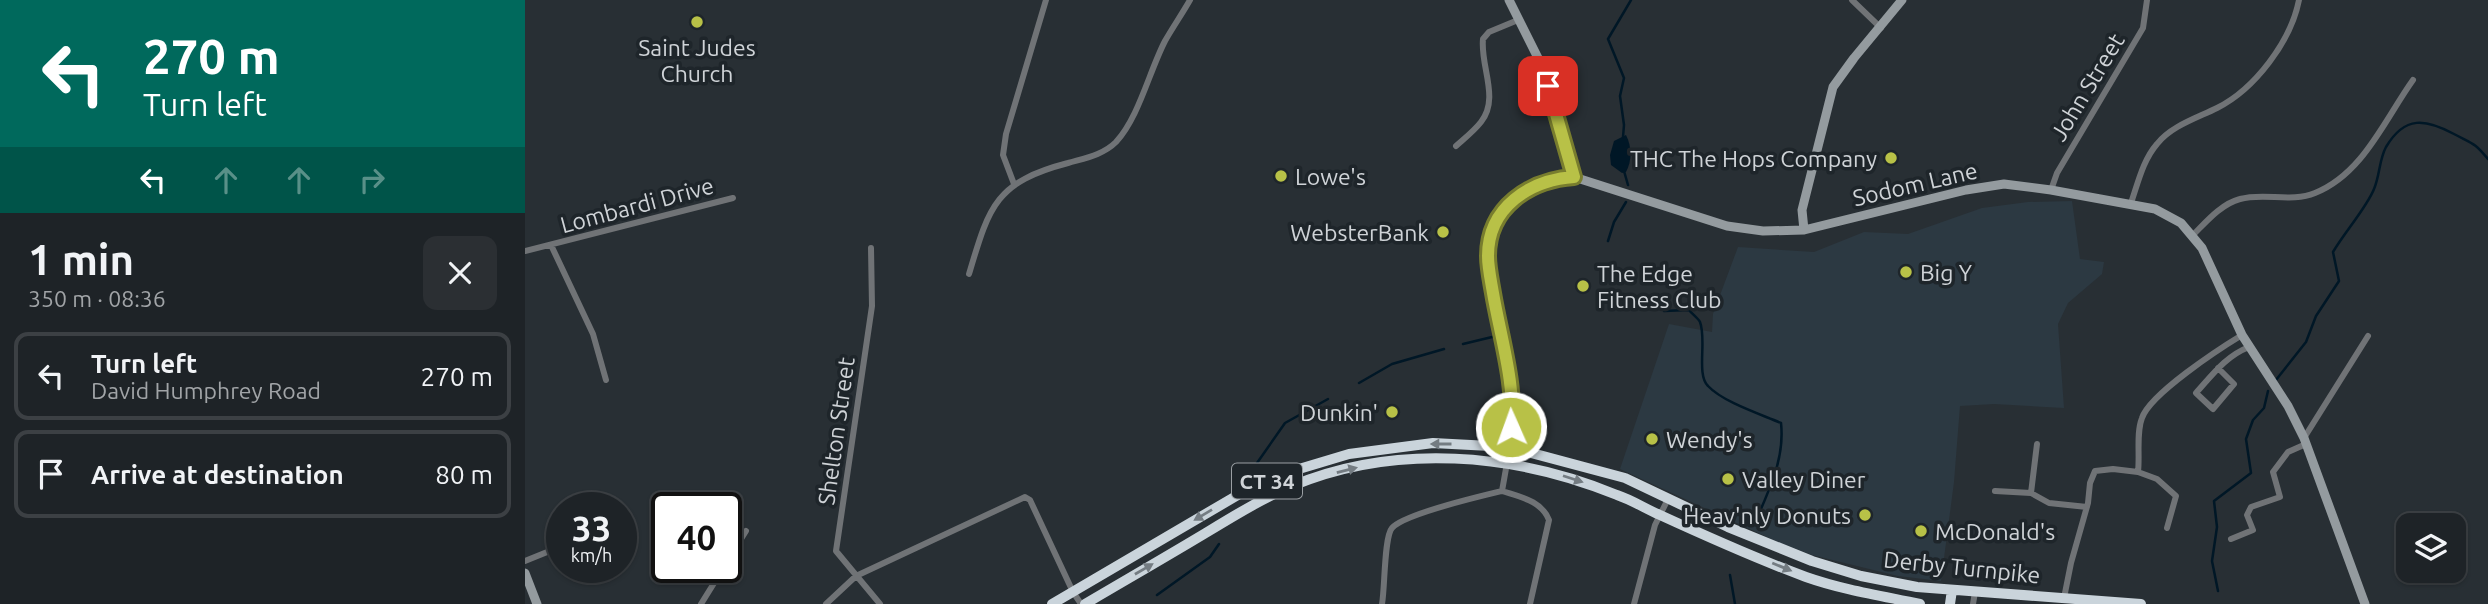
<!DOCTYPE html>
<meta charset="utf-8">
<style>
body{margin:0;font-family:Ubuntu,sans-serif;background:#2b2f33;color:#f1f3f6;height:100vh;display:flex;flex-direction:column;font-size:26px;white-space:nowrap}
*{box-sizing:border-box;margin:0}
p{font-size:23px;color:#a1a4a7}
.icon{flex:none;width:38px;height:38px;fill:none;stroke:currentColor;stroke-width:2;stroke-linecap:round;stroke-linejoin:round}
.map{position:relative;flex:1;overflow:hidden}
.panel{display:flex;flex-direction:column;background:#1e2327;width:525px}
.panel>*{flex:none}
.guide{background:#00695c;color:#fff;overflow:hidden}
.controls{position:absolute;left:1871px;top:513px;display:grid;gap:14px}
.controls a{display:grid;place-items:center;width:70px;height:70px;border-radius:14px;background:#1e2327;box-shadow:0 2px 5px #0004,0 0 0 2px #3c4044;font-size:35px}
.speed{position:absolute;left:21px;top:492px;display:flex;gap:14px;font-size:35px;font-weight:700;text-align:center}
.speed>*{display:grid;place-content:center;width:91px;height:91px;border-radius:50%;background:#1e2327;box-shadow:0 2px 5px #0004,0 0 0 2px #3c4044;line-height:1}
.speed small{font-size:18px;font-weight:400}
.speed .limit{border:4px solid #111;border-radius:10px;background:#fff;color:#111}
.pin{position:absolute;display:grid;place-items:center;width:60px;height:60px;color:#fff;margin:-30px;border-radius:14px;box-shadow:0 4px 10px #0006}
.me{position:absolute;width:77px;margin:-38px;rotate:358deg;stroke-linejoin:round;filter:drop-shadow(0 0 5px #0008)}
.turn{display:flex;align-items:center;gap:24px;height:147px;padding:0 28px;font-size:32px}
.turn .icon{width:91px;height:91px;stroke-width:2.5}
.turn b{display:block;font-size:49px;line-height:60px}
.lanes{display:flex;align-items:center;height:66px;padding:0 28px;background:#0003;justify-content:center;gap:35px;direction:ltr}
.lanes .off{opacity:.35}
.round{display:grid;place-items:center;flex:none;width:74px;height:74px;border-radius:14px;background:#2b2f33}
.overview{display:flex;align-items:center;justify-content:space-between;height:119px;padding:0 28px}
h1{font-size:42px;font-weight:600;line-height:52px}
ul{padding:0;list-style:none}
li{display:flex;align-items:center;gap:21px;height:88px;margin:0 14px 10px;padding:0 14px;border:4px solid #3c4044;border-radius:14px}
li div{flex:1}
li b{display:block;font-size:26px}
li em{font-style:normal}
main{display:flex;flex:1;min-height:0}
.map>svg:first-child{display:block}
.built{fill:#2c3942}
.water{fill:#001726}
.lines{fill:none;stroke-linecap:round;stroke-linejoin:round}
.stream{stroke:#001726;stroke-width:2.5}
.street{stroke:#707376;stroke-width:6}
.secondary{stroke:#949b9f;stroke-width:9}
.highway{stroke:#cad4db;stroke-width:10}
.oneway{fill:#747c82}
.route-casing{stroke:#787d2e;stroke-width:18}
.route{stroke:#b8c147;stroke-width:12}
.poi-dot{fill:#b8c147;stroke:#1e252a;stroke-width:2.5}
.labels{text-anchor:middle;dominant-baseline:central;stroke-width:7;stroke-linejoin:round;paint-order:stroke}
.shield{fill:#1e252a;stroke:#9a9fa3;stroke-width:2}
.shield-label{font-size:21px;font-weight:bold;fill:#cfd3d7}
.poi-label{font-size:23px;fill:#cfd3d7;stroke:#1e252a;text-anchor:start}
.street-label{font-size:23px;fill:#cfd3d7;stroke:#1e252a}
</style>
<main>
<section class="panel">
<div class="guide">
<div class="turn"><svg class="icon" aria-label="left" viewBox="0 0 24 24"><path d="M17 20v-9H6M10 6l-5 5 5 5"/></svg><div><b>270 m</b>Turn left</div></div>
<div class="lanes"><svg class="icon" aria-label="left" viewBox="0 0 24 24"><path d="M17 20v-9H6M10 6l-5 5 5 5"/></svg><svg class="icon off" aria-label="ahead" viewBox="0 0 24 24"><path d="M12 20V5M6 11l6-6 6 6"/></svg><svg class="icon off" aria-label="ahead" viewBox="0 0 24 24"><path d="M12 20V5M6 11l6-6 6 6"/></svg><svg class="icon off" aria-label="right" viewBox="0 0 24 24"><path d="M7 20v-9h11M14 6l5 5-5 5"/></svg></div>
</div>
<div class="overview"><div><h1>1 min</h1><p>350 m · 08:36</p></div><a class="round"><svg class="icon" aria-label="close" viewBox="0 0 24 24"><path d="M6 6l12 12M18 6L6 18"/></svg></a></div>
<ul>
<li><svg class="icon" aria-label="left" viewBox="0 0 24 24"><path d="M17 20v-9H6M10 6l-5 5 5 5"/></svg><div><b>Turn left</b><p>David Humphrey Road</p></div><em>270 m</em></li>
<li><svg class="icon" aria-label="arrive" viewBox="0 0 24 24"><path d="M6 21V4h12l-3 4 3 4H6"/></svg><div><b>Arrive at destination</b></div><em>80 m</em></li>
</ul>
</section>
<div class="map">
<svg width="1963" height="604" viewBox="0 0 1963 604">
<rect width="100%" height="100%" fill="#282f34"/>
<path class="built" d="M1547,201L1555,259L1579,262L1577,274L1543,303L1533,324L1539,408L1469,404L1435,406L1429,482L1416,581L1373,576L1287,555L1255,543L1095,469L1144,324L1187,332L1188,314L1213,247L1289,252L1339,232L1383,234L1457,208L1503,202Z"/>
<path class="water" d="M1101,135C1107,147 1107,161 1101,172L1097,173L1086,165L1085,155L1089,141Z"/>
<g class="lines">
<path class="stream" d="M1098,137L1099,125L1095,96L1099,78L1083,39L1106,0
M1099,171L1103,185
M1083,241L1089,222L1101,202
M1139,311L1164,310C1167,314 1173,318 1175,322C1182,340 1171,374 1183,386C1198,402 1235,414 1256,423C1260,459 1244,489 1231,521
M938,344L967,337
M1751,380L1781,342L1791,316L1814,281L1808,252C1819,233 1842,207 1849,189C1855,175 1854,160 1861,147C1880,115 1901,119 1929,134C1948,144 1949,142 1963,159
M834,383L867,364L919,349
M732,463L760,423L803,399
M1205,575L1210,604
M1693,591L1687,561L1692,527L1689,501L1726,473L1721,439L1728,420L1739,408L1743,391
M632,595L685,557L694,544"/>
<path class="street" d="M1327,0L1356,28
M931,146C940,138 949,131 956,122C975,98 955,66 958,39L964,32L993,20
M489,184L478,155L481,134L521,0
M1526,190L1532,173L1618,28L1622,0
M1606,203C1613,183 1618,160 1632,144C1646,126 1672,118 1692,108C1730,89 1766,41 1774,0
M1668,235C1681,222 1696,204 1715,199C1739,192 1766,203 1790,193C1838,174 1860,119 1888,80
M26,245L68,334L81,380
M346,248L347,306L311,551L355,604
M0,251L208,198
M444,274C464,207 470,182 543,163C560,158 578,155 591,142C614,117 624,72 640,41C648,27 657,14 665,0
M1693,368L1709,384L1688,409L1671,393C1688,374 1701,356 1724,347
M1779,438L1843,336
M1613,472L1632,479L1651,496L1642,528
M977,491C995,497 1017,501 1024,520L1005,604
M1470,491L1506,493L1524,503L1562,507
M1506,493L1512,444
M1706,539L1728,530L1722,515L1726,507L1755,497L1748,472L1763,452L1781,444
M0,561L37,546
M201,563L221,531
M1539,598L1546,563L1563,503L1565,483L1570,471L1588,469L1613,472C1615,455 1611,433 1617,418C1625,394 1694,349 1717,335
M176,604L199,567
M301,604L331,576L500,497L505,500L548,592L556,604
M857,604C860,588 859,537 867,528C879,514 956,496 977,491L982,463
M1109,604L1130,525L1143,499
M1448,604L1450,592"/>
<path class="secondary" d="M984,0L1016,64L1049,177
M1279,230L1277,210L1308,87L1329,58L1377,0
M982,463C986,436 989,410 984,383C980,354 974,326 969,298C966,284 963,269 963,255C964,207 1006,179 1049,177L1202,226L1238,231L1279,230L1441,190L1479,184L1526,190L1630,209L1656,223L1677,248L1717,335L1763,406L1779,438L1840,604
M0,573L12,604"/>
<path class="highway" d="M527,604L718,492L764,472L824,454L908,443L984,447L1100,478L1203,527L1287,561L1336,576L1392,587L1616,604
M560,604C599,581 639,558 679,534C707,517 736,499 767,486C870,443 990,453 1092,495C1107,500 1121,509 1135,515C1183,537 1232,559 1281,577C1318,590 1357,596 1395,604
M1425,604L1427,590"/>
</g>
<defs><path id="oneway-solid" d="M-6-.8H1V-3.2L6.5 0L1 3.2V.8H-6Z" transform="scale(1.75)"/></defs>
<g class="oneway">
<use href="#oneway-solid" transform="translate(916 444) rotate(180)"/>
<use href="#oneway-solid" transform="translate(822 470) rotate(-14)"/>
<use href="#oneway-solid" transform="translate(1048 479) rotate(18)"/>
<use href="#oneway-solid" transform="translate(678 515) rotate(149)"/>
<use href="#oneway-solid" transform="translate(1257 567) rotate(22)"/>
<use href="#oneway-solid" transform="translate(619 569) rotate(-30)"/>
</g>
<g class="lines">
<g class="route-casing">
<path id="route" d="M986,427C991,385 975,335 968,293C966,281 963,268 963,256C963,207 1005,180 1049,177L1023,86"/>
</g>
<use href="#route" class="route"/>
</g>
<g class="poi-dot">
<circle cx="172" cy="22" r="7"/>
<circle cx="1366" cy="158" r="7"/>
<circle cx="756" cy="176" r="7"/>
<circle cx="918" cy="232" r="7"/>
<circle cx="1381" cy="272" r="7"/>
<circle cx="1058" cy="286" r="7"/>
<circle cx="867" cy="412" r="7"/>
<circle cx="1127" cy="439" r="7"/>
<circle cx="1203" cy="479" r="7"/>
<circle cx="1340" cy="515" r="7"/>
<circle cx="1396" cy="531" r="7"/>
</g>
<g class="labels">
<rect class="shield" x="707" y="463.5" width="70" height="35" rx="5"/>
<g class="shield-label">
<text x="742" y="481">CT 34</text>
</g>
<g class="poi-label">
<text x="172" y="47" text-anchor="middle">Saint Judes<tspan x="172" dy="26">Church</tspan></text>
<text x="1352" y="158" text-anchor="end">THC The Hops Company</text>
<text x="770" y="176">Lowe's</text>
<text x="904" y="232" text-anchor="end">WebsterBank</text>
<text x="1395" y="272">Big Y</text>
<text x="1072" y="273">The Edge<tspan x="1072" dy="26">Fitness Club</tspan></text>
<text x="853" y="412" text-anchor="end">Dunkin'</text>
<text x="1141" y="439">Wendy's</text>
<text x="1217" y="479">Valley Diner</text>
<text x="1326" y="515" text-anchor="end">Heav'nly Donuts</text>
<text x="1410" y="531">McDonald's</text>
</g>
<g class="street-label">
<text transform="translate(1562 87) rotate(-59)">John Street</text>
<text transform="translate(1390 184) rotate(-13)">Sodom Lane</text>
<text transform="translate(112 205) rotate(-15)">Lombardi Drive</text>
<text transform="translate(311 431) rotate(-82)">Shelton Street</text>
<text transform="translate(1437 567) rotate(6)">Derby Turnpike</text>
</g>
</g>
</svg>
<div class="controls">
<a><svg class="icon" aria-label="layers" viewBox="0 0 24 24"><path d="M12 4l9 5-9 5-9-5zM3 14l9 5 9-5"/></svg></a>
</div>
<div class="speed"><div>33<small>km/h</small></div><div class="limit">40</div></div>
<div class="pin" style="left:1023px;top:86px;background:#d93025"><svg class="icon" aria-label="arrive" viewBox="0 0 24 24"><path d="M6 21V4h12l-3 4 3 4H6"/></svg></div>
<svg class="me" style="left:986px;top:427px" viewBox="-20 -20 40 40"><circle r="17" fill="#b8c147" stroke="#fff" stroke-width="3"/><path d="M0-11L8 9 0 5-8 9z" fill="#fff"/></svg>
</div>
</main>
